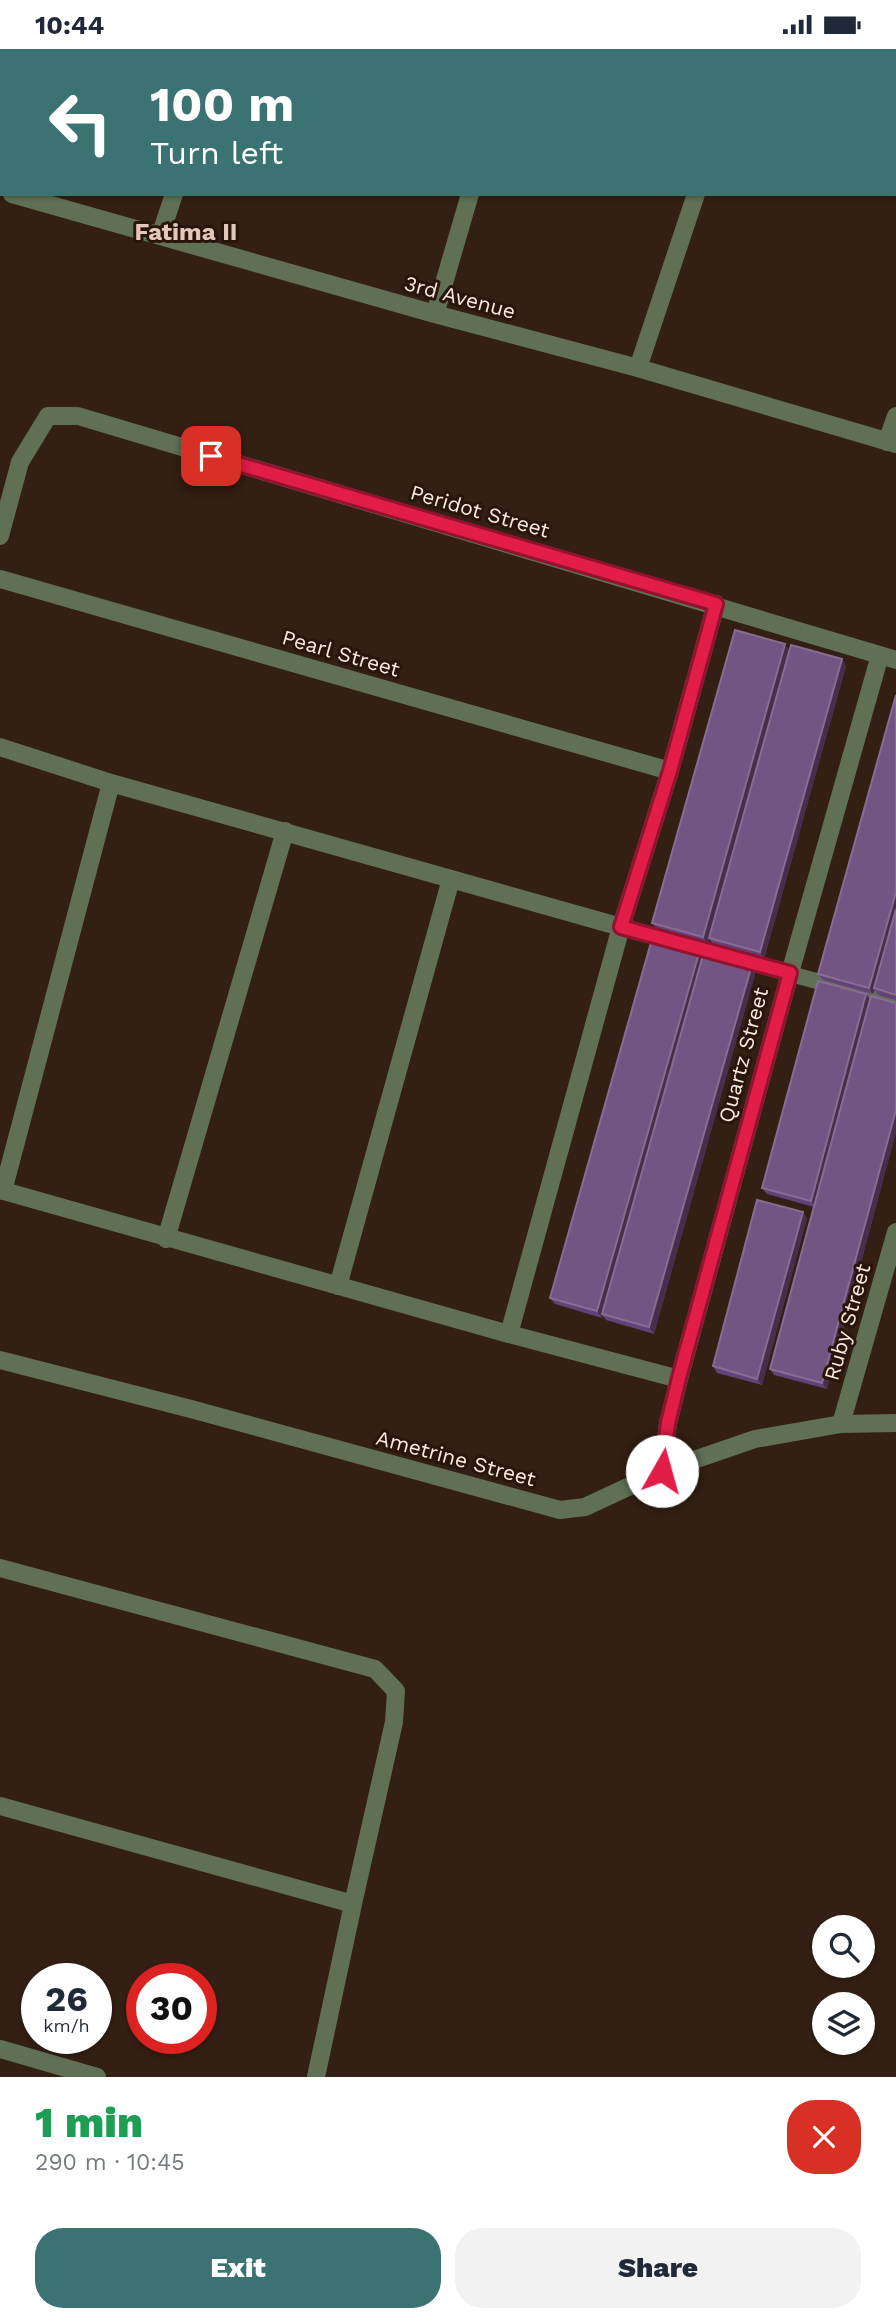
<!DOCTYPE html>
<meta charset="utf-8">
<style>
body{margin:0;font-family:"Work Sans",sans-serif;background:#f2f2f3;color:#1f2937;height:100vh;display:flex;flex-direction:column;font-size:26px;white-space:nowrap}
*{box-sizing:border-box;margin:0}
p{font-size:23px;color:#747a83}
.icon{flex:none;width:38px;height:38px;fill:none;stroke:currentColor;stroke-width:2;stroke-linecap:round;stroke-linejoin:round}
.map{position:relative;height:2028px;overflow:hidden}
.side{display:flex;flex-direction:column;background:#fff;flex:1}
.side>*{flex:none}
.banner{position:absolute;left:0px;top:0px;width:896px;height:147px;box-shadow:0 2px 5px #0004;background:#3a7372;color:#fff;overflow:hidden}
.buttons{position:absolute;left:812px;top:1866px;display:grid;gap:14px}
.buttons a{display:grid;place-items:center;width:63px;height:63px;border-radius:50%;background:#fff;box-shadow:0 2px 5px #0004;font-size:35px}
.speed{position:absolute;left:21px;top:1914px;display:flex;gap:14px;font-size:35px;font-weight:700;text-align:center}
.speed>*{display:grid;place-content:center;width:91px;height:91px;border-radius:50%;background:#fff;box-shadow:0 2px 5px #0004;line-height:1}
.speed small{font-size:18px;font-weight:400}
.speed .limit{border:10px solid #d22;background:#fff;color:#111}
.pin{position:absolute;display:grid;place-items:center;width:60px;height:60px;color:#fff;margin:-30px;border-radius:14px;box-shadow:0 4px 10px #0006}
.me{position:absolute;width:77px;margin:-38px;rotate:7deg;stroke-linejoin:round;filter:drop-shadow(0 0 5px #0008)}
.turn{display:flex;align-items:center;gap:24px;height:147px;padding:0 35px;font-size:32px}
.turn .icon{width:91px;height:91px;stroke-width:2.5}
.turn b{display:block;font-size:49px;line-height:60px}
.round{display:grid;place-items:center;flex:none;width:74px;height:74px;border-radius:28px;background:#f2f2f3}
.summary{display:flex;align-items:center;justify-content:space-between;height:119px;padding:0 35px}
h1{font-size:42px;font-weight:800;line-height:52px;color:#1e9e55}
.action{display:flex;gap:14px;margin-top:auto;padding:14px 35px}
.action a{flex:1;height:80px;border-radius:28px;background:#3a7372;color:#fff;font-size:28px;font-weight:800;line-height:80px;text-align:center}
.action a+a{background:#f2f2f3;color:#1f2937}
.status{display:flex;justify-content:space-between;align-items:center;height:49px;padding:0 35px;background:#fff;direction:ltr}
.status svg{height:19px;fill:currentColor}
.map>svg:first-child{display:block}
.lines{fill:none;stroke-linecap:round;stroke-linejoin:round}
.lane{stroke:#607055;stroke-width:16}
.street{stroke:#607055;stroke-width:18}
.wall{fill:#624378}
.shaded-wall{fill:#492d4b}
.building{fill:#735584;stroke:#886c92;stroke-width:2}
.route-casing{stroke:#92132f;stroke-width:18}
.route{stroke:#e11d48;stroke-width:12}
.labels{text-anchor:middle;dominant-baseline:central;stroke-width:6;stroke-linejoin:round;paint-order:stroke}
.street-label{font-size:21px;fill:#f9eae3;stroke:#29150a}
.quarter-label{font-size:24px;font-weight:bold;fill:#e3c7b8;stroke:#29150a}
</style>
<div class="status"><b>10:44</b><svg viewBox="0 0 49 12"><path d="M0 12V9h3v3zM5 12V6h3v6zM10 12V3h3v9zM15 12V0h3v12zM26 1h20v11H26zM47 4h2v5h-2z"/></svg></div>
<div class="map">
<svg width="896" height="2028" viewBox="0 0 896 2028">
<rect width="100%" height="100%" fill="#331f13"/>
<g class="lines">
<path class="lane" d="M621,878L896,954"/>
<path class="street" d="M107,2L108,0
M223,2L224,0
M512,2L513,0
M743,2L744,0
M12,145L435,265L638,319L896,395
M160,187L174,145
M435,265L470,145
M638,319L696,145
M887,393L896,367
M0,487L20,413L48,367H78L896,611
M0,530L670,722
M0,698L111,734L621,878
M0,1141L509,1285L679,1330
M3,1142L111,734
M166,1190L285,782
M338,1237L451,830
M509,1285L621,878L670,722L716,555
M0,1311L191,1360L560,1461L585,1458L662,1422L755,1390L841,1375L896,1374
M841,1375L896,1183
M662,1422L668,1374L679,1330L790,924L880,606
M0,1519L375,1620L396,1642L394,1673L353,1855L316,2028
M0,1757L353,1855
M0,2000L97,2028"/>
</g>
<path class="wall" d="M789,601L842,610L846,617L764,910L713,895L709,890L708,895L657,880L652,874Z
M896,646V951L878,946L875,941L873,945L823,931L818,925Z
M701,897L704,902L753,912L757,918L654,1285L606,1271L602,1266V1269L555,1255L550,1249Z
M866,945L870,950L896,954V1083L827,1340L774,1326L770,1320L814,1158L767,1145L762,1139Z
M807,1169L762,1336L717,1324L713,1317Z"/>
<path class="shaded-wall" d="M785,595L790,602L708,895L703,888Z
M842,610L846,617L764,910L760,903Z
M896,843V865L873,945L869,939Z
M701,897L705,903L602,1269L597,1262Z
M753,912L757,918L654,1285L649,1278Z
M866,945L871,952L815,1158L811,1152Z
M896,1061V1083L827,1340L822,1334Z
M803,1163L807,1169L762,1336L757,1330Z"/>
<path class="building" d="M735,581L785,595L703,888L652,874Z
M791,596L842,610L760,903L709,889Z
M896,646V843L869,939L818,925Z
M896,860V946L874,939Z
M654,883L701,897L597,1262L550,1249Z
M705,899L753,912L649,1278L602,1265Z
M818,932L866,945L811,1152L762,1139Z
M871,947L896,954V1061L822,1334L770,1320Z
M757,1151L803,1163L757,1330L713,1317Z"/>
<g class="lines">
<g class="route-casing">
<path id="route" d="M211,407L716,555L670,722L621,878L790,924L679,1329L668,1374L662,1422"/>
</g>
<use href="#route" class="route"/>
</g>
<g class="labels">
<g class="street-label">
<text transform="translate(460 248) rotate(15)">3rd Avenue</text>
<text transform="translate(480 462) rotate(16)">Peridot Street</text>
<text transform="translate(341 604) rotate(16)">Pearl Street</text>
<text transform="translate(743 1006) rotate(-75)">Quartz Street</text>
<text transform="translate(847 1273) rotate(-74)">Ruby Street</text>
<text transform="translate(456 1409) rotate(15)">Ametrine Street</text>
</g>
<g class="quarter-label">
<text x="186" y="183">Fatima II</text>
</g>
</g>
</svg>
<div class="buttons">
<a><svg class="icon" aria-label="search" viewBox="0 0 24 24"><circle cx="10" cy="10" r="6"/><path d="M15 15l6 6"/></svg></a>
<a><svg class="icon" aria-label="layers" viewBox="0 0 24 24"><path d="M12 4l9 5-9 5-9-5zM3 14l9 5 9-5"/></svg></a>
</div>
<div class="speed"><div>26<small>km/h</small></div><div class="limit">30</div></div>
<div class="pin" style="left:211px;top:407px;background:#d93025"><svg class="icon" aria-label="arrive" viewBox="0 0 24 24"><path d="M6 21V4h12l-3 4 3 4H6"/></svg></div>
<svg class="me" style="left:662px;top:1422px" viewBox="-20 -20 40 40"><circle r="19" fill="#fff"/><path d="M0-13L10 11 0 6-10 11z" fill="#e11d48"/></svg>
<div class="banner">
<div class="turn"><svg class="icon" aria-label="left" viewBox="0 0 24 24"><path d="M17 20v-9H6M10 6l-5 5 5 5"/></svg><div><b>100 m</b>Turn left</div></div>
</div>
</div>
<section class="side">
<div class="summary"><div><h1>1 min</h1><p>290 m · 10:45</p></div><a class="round" style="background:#d93025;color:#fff"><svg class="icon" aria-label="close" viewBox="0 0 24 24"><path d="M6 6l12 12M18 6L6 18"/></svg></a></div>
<div class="action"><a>Exit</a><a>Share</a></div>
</section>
